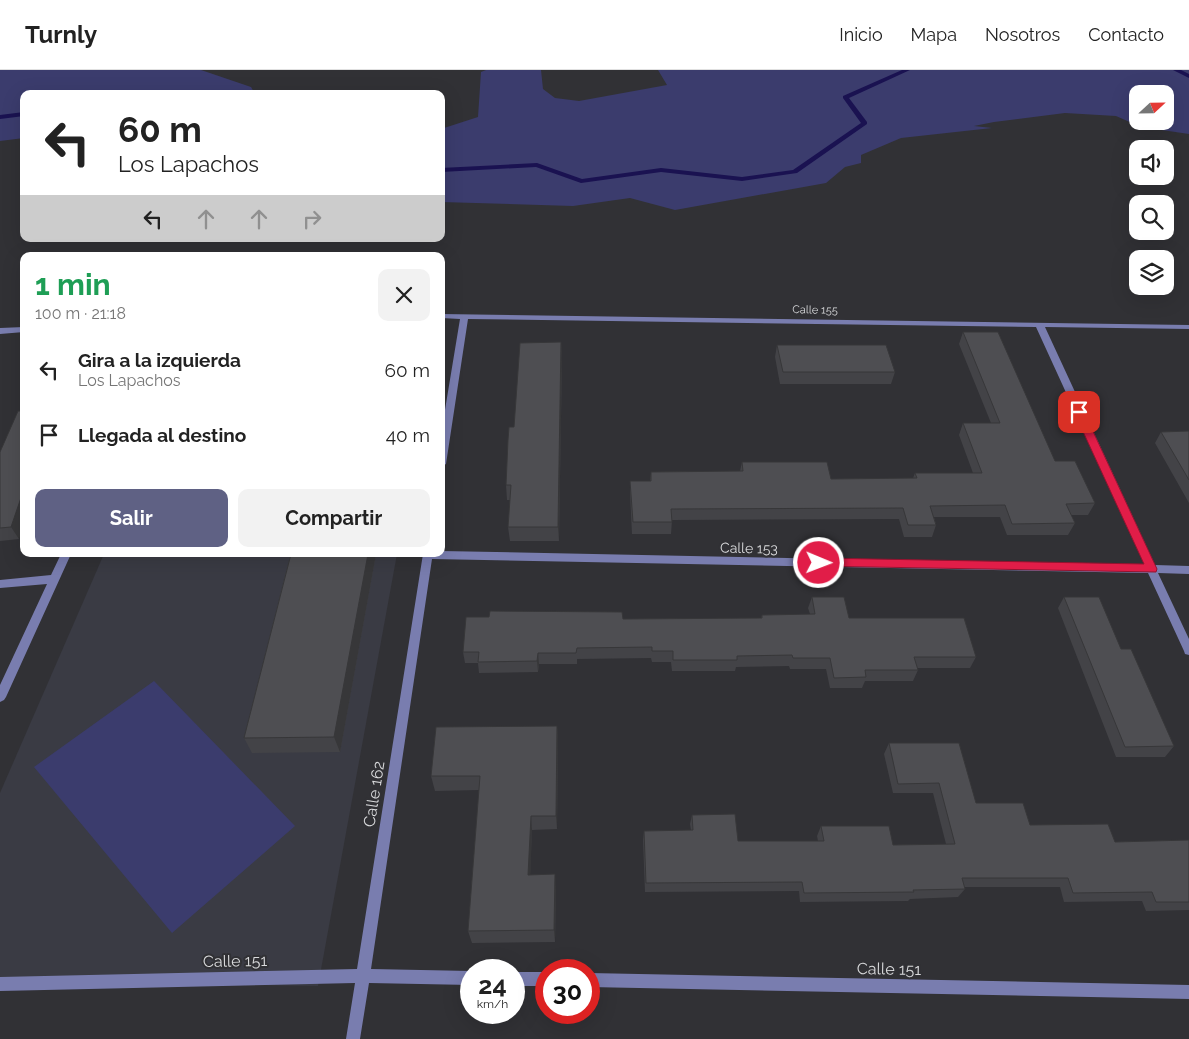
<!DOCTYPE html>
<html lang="es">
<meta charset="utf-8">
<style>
body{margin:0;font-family:Raleway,sans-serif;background:#f2f2f2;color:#222;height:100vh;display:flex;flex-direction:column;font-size:19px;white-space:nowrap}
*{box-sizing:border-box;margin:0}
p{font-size:16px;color:#767676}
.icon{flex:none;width:28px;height:28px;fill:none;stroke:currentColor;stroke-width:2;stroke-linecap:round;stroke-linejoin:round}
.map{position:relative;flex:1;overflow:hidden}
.sheet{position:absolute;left:20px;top:182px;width:425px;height:305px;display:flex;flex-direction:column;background:#fff;border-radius:10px;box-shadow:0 5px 20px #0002}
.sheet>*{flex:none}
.top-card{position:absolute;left:20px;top:20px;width:425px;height:152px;border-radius:10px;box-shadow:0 5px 20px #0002;background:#fff;color:#222;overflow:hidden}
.needle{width:32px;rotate:68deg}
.tools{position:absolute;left:1129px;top:15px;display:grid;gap:10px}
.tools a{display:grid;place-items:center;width:45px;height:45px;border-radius:10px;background:#fff;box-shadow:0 5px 20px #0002;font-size:25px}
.speed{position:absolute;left:460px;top:889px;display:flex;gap:10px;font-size:25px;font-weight:700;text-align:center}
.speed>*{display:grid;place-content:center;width:65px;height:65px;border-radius:50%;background:#fff;box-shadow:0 5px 20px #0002;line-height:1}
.speed small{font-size:12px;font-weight:400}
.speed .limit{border:8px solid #d22;background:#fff;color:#111}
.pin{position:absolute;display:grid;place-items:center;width:42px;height:42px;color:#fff;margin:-21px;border-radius:10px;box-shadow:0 2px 8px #0006}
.me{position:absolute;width:55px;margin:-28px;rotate:91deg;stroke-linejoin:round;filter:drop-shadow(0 0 4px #0008)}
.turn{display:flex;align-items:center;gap:18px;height:105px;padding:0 15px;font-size:22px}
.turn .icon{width:65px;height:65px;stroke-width:2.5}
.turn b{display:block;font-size:35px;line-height:42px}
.lanes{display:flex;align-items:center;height:48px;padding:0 15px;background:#0003;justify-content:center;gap:25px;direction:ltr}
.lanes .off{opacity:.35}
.round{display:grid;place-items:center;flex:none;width:52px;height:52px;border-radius:10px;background:#f2f2f2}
.overview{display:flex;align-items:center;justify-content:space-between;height:85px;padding:0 15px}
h1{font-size:30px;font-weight:700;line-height:38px;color:#1e9e55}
.cta{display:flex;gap:10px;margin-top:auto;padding:10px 15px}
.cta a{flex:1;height:58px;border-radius:10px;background:#5f6184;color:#fff;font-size:20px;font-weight:700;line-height:58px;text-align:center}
.cta a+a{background:#f2f2f2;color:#222}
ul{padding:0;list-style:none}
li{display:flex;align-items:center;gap:15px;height:65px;padding:0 15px}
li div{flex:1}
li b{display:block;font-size:19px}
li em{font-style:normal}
header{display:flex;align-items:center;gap:30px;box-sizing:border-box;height:70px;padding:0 25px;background:#fff;border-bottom:1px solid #e0e0e0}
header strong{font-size:24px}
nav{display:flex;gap:28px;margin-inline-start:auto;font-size:18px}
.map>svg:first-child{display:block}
.built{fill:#3a3b44}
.green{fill:#3b3c6d;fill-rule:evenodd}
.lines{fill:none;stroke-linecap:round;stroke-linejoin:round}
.stream{fill:#1a1251;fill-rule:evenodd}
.street{fill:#797daf;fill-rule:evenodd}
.wall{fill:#434347}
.shaded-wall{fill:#373739}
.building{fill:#4e4e52;stroke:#373739}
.route{fill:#e11d48;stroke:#92132f}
.labels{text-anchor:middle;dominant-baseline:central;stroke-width:4;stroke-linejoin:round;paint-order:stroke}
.far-street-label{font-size:11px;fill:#d9dadc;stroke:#313135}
.street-label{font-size:14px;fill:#d9dadc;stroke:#313135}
.near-street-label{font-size:16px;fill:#d9dadc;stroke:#313135}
</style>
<header>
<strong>Turnly</strong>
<nav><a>Inicio</a><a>Mapa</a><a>Nosotros</a><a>Contacto</a></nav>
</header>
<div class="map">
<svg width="1189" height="969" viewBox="0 0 1189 969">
<rect width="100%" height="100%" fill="#313135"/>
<path class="built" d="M104,484H397L318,916L0,911V723Z"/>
<path class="green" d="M0,0H201L251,17L255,24H24V68L0,71Z
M486,0H541L543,19L555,28L579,31L667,15L658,0H1189V64L1141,57L1116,46L1065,43L994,52L974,56L992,58L901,68L861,85V93L845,97L826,113L675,140L630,128L573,136L441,132V59L478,47L481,2ZM1138,24H1165V51H1138Z
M154,611L295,756L172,863L34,697Z"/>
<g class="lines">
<path class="stream" d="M902,0H910L849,28L867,52V54L797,103L742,111L661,102L581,113L536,97L441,102V98L537,93L582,109L661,98L742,107L793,100L861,53L843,28V26Z
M1173,0H1181L1189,4V8Z
M24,42V46L0,49V45Z"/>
<path class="street" d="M441,244L1189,255V259L1045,257L1155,495L1189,496V504L1158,503L1189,569V585L1185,584L1184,581L1148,503L432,489L371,899L471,901V915L369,913L360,969H346L355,913L0,921V907L357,899L423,484H441V481L1145,495L1036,257L468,249L446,394L441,397V364L460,249L441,248Z
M24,257V262L0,264V258Z
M61,484H71L6,627L4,630L0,632V615L47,514L0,518V510L51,505Z
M514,902H546V916H514Z
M589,903L1189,915V929L589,917Z"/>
</g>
<path class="wall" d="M963,262L1055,391L1095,433L1088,445H1071L1075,453L1068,465H1007L1000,447H934L936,455L932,467H904L899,449L672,450L671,464H632L630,423V411H650L651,402L740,401L742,392L831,409L913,408L915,403H973L959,365L963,353H991L959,274Z
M561,272L562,287L559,471H510L508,457L510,430H507L506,415L514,357Z
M777,275L895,302L891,314H780L775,287Z
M1189,361V433L1155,373L1161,362Z
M0,382L19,469L0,471Z
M131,484H376L340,682L252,683L244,668L290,486H132Z
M812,527L849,548L976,587L970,598H917L918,600L913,611H865L862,618H830L826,599H790L789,596L736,597L735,601H672L671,592H652L651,588L577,589V594H539L538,602L479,603L478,593H465L463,582L623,549L761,548L762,545L810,544L808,538Z
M1064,527L1121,579L1174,676L1165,687H1116L1058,538Z
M557,656L558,671L557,759L532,760L530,805L556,817L555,872L472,873L468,861L479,720L435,721L431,706Z
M889,673L976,733L1030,755L1115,772L1189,770V840L1146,841L1142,831L1064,832L1060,817H964L965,819L958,827L910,829L908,831L800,832L799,821L645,822L643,770L644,761L691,760L690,754L692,745L738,771H818L817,766L821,756L893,775L946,774L933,723H893L884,684Z"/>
<path class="shaded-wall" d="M561,272L562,287L559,471L558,457Z
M24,419V454L19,469L11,457Z
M368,484H376L340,682L334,667Z
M538,583L539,594L538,602L537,591Z
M557,656L558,671L557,759L556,746Z
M531,746L532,760L530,818L528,805Z
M555,804L556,817L555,872L554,860Z"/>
<path class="building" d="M963,262H998L1055,391H1075L1095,433L1066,434L1075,453L1012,454L1005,435L930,436L936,455H908L903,438L671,439L672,452H633L630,411H651V402L743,401L742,392H827L831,409L917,408L915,403H982L963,353H1000Z
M561,272L558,457H508L511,415H506L508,370L509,357H514L520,273Z
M777,275H886L895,302H783Z
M18,341H24V419L11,457L0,458V382Z
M1189,361V410L1161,362Z
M291,484H368L334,667L244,668Z
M812,527H844L849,548H964L976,587H914L918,600H865L866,607L834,608L830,588H793L792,585L737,586V590H673V581H652V577L577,578L576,583H538L537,591L478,592L479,582H463L466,547H489L490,541L622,542L623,549L762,548V545L815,544Z
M1064,527H1099L1121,579H1131L1174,676L1125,677Z
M557,656L556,746H531L528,805L555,804L554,860L468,861L480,706H431L436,657Z
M889,673H959L976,733H1023L1030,755L1108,754L1115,772L1189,770V832H1156L1152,822L1073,823L1068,808H962L965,819L913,820L914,822L804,823L802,812L646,813L644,761L693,760L692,745L735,744L738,771H824L821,756H889L893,775L955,774L939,713L898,714Z"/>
<path class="route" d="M1079,338L1084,342L1157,499L1156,502L815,496L813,493L815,490L819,488L1144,494L1074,342Z"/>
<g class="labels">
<g class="far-street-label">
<text transform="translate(815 240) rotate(1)">Calle 155</text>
</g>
<g class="street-label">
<text transform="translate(749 478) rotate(1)">Calle 153</text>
</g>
<g class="near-street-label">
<text transform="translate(374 724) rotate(-81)">Calle 162</text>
<text transform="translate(235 891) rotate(-1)">Calle 151</text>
<text transform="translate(889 899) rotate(1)">Calle 151</text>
</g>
</g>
</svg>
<div class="tools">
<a><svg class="needle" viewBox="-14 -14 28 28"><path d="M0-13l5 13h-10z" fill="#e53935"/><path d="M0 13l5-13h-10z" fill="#767676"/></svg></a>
<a><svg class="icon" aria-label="sound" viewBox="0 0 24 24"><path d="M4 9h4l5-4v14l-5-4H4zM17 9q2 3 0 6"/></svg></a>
<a><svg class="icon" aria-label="search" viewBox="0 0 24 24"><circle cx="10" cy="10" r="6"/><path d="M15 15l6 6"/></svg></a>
<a><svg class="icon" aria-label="layers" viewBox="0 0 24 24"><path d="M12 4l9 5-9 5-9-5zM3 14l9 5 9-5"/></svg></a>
</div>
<div class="speed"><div>24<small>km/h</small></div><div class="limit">30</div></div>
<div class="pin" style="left:1079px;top:342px;background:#d93025"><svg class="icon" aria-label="arrive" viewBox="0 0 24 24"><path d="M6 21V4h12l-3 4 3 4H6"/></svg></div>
<svg class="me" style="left:819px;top:493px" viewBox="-20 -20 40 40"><circle r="17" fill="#e11d48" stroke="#fff" stroke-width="3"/><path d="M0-11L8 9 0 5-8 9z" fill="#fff"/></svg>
<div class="top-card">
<div class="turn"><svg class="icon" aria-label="left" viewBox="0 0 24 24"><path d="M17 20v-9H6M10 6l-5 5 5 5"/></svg><div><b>60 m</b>Los Lapachos</div></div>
<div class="lanes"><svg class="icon" aria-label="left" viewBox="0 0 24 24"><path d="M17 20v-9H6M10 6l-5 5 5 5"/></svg><svg class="icon off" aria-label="ahead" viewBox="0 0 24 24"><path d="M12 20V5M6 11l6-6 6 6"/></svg><svg class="icon off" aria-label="ahead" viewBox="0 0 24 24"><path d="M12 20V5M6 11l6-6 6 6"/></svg><svg class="icon off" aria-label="right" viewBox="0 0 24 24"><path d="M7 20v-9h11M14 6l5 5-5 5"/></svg></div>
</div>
<section class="sheet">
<div class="overview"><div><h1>1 min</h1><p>100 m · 21:18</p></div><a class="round"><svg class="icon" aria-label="close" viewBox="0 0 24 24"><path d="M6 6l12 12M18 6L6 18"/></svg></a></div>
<ul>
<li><svg class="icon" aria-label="left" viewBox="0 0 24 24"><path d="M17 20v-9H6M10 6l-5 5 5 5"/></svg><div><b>Gira a la izquierda</b><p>Los Lapachos</p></div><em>60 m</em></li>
<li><svg class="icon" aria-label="arrive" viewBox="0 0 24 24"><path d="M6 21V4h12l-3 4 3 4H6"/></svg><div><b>Llegada al destino</b></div><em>40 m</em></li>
</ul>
<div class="cta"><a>Salir</a><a>Compartir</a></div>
</section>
</div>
